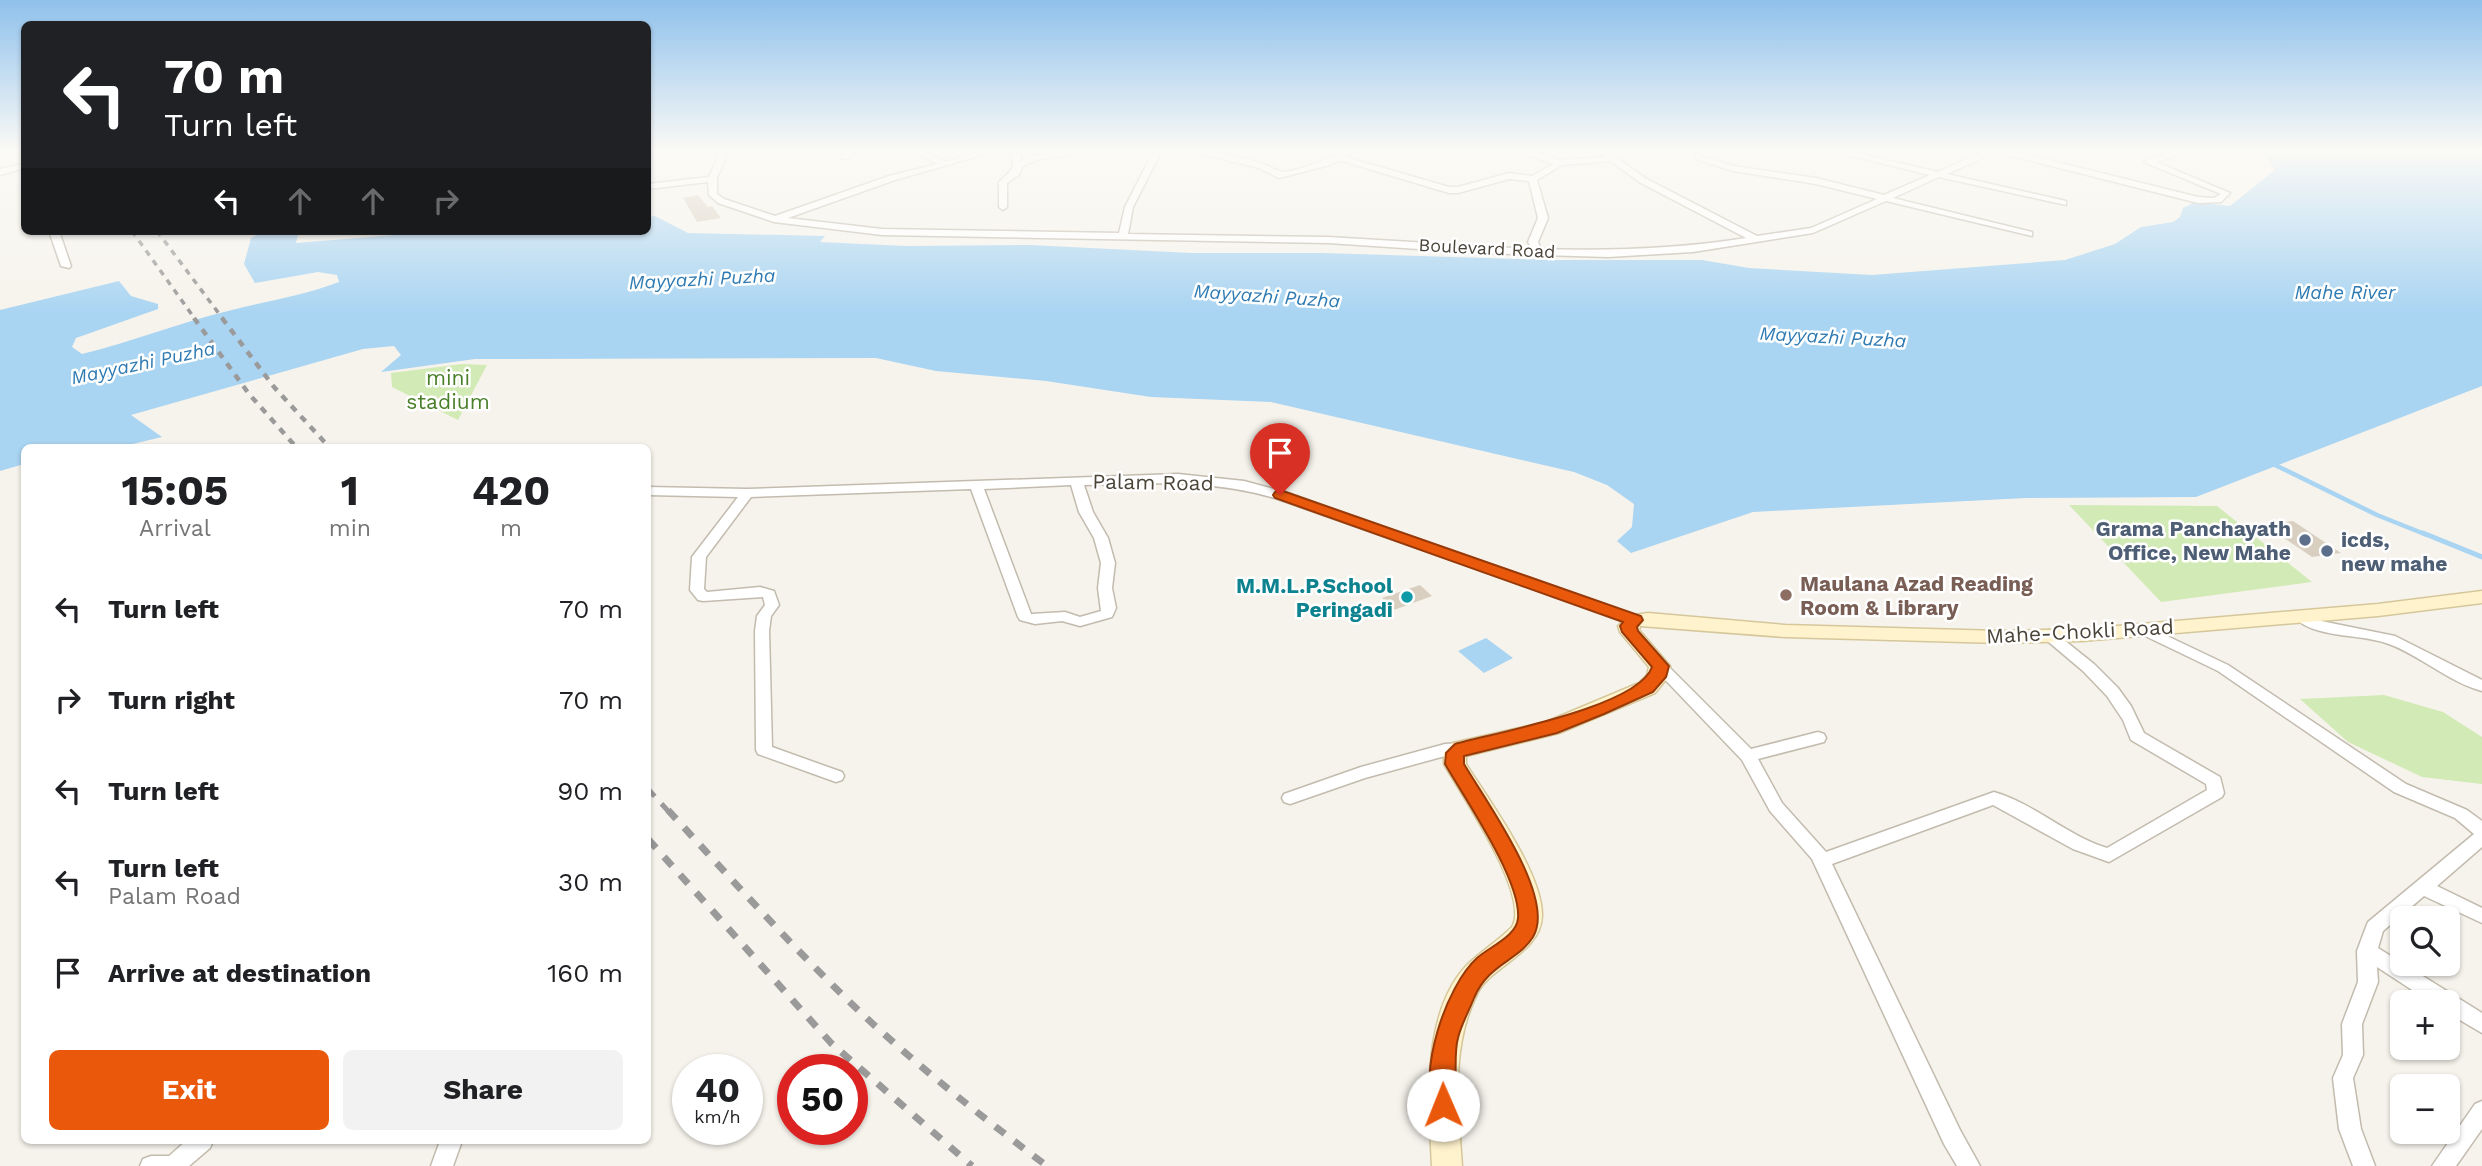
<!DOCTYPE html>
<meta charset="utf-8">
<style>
body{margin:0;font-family:"Work Sans",sans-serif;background:#f2f2f2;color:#202124;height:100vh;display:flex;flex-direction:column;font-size:26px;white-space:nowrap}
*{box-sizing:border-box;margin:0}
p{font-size:23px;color:#757577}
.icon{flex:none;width:38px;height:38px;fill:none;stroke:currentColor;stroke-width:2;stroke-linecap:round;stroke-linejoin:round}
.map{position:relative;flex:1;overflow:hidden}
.sheet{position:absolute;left:21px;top:444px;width:630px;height:700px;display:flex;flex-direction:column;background:#fff;border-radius:10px;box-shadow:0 2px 5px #0004}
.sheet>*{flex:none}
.top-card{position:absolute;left:21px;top:21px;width:630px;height:214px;border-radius:10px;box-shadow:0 2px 5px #0004;background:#202124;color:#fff;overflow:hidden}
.fabs{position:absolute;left:2390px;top:906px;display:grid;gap:14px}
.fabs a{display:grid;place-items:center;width:70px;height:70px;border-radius:10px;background:#fff;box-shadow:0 2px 5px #0004;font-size:35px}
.speed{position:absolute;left:672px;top:1054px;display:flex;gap:14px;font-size:35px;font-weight:700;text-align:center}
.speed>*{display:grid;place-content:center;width:91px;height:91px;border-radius:50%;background:#fff;box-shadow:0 2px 5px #0004;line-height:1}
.speed small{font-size:18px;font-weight:400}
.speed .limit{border:10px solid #d22;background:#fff;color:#111}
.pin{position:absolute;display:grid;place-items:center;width:60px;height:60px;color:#fff;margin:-72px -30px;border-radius:50% 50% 50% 0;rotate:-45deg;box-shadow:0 0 7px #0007}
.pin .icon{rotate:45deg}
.me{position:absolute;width:77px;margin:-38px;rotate:359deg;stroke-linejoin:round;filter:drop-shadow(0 0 5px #0008)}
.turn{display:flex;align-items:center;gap:24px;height:147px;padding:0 28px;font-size:32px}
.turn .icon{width:91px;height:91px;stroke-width:2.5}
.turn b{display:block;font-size:49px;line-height:60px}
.lanes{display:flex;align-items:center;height:66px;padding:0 28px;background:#0003;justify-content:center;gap:35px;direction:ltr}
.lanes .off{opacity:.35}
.eta{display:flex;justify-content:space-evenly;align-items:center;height:119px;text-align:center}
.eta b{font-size:42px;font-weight:700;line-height:49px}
.primary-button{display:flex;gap:14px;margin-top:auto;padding:14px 28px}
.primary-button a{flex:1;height:80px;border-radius:10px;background:#ea580c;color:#fff;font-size:28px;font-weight:700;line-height:80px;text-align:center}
.primary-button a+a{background:#f2f2f2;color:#202124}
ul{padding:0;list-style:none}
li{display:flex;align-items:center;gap:21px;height:91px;padding:0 28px}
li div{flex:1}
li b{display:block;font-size:26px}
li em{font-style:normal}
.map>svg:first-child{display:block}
.green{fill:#d2eab5}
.water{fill:#a9d4f2}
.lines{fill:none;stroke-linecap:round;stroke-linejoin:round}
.stream-far2{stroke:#a9d4f2;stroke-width:3.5}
.stream-far1{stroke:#a9d4f2;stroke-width:4.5}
.stream{stroke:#a9d4f2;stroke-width:5}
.building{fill:#d8cfc1}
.street-casing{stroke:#c2bbae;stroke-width:3}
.secondary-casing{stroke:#d6c79b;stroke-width:3}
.street{fill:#fff;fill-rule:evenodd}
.secondary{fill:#fff3cd;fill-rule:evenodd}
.rail-far3{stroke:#9a9a9a;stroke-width:3.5;stroke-dasharray:6 6;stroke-linecap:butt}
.rail-far2{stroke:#9a9a9a;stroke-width:4.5;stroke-dasharray:7 7;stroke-linecap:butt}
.rail-far1{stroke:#9a9a9a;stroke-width:5;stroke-dasharray:10 10;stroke-linecap:butt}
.rail{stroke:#9a9a9a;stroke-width:7;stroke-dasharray:12 12;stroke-linecap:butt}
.route{fill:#ea580c;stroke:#983908;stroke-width:2}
.service-dot{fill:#5c6f8a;stroke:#fff;stroke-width:2.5}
.education-dot{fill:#8d6e63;stroke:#fff;stroke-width:2.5}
.culture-dot{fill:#0f9aa8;stroke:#fff;stroke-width:2.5}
.labels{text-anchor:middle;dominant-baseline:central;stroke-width:5;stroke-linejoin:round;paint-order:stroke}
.far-street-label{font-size:18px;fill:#4b4439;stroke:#fff}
.far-water-label{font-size:19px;font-style:italic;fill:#2e7ab2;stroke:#fff}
.park-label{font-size:21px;fill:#4a7f2a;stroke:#fff}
.street-label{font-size:21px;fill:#4b4439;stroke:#fff}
.service-label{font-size:21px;font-weight:bold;fill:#4e5e75;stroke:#fff;text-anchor:end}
.education-label{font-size:21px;font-weight:bold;fill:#785e54;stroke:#fff;text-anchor:start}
.culture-label{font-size:21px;font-weight:bold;fill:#0d838f;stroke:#fff;text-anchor:end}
</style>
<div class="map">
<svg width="2482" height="1166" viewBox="0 0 2482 1166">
<rect width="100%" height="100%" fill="#f6f3ec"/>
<path class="green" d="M462,364L487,365L458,420L392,387L391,373Z
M2069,505L2217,506L2312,582L2161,602Z
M2384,695L2443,712L2482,737V784L2422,777L2348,742L2300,699Z"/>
<path class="water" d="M2262,150H2482V386L2196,497L2026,498L1753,512L1631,553L1617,541L1632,527L1634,504L1607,485L1574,472L1271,402L1151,397L1046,381L936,371L876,358L475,359L381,372L401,355L394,346L363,349L131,415L162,437L120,447L94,445L82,448H24V464L0,471V310L119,281L131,296L158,304V309L76,338L72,347L82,354C131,342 179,323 228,311C266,301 302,296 339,282L337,275L318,272L255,283L244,264L251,238L264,231H299L296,243L444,231H648V217L655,216L688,233L825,236L820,242L906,246L1031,245L1191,253H1322L1555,260H1702L1749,268L1872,275L2065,260L2115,244L2141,227L2173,222L2180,217L2183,208L2195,202L2230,206L2275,170Z
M1486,638L1513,658L1484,673L1458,651Z"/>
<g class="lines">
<path class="stream-far2" d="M648,166L655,150"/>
<path class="stream-far1" d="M2271,463L2377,515L2427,535"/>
<path class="stream" d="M2423,533L2482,557"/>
</g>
<path class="building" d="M698,195L708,207L712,206L721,218L697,222L683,198Z
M2293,521L2341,553L2312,557L2265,525Z
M1420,585L1432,596L1394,610L1382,598Z"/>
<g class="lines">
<g class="street-casing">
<path id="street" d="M721,150H729L717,178V194L724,199L775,216L889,176L937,164L913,150H924L945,162L986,150H1000L895,180L788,218L882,229L1119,233L1125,207L1153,152L1126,150H1175L1161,152L1133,207L1128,234L1328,237L1532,249L1528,242L1538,218L1529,181L1509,179L1458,193H1449L1339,160L1330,165L1279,178L1259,168L1183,150C1209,150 1240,156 1264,164C1269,166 1274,170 1279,171C1297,176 1337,150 1357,150L1345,157L1449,187H1458L1509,173L1532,176L1553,164L1515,150H1529L1560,160L1605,157L1596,150H1606L1645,178L1757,236L1811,228L1877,199L1816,184L1733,171L1696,159V155L1734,166L1816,178L1884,195L1930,175L1827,150H1843L1938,172L1986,150H2009L2198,197L2214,198L2221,194L2144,162L2168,153L2169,150H2177L2174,157L2156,162L2230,193L2221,202L2198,203L1996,152L1947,174L2066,201V205L1939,177L1893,198L2032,232V236L1886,201L1813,233L1693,252L1608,257L1479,253L1328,243L882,235L774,222L718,203L709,195L708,182L648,189V184L709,177ZM1611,161L1639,182L1746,238C1677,249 1610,251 1541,249L1538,242L1548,218L1537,180L1562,165Z
M849,150H859L847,159H841V155Z
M1011,150H1019L1021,161C1044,150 1074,150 1100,150L1036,160L1022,167L1019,175L1007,183V207L1003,210L999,207V182C1013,168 1015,172 1011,150Z
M24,164V168L0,175V169Z
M49,231H59L71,266L69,268L61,266Z
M1178,474L1244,481L1285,492L1640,617L1642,620L1635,625L1630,623L1275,498C1209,479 1151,483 1084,485L1093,512L1108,538L1115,563L1112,588L1116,608L1112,617L1080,626L1062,621L1035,624L1020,620L1018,617L971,489L751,497L706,557L704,589L707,592L760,587L774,591L779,605L771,616L769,631L772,747L842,772L844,776L842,780L836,782L758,754L756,750L755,631L757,616L765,605L763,597L703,601L698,600L690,590L692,557L738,497L648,495V487L747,489ZM1071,485L1079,512L1094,538L1101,563L1098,588L1101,611L1080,617L1065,612L1031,614L984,489Z
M2301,613L2321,621L2395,636L2482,680V691C2448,682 2419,654 2386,643C2360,634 2313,638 2294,617L2296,614Z
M2144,625L2228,665L2406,784L2467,810L2482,821V847L2437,886L2482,908V923L2424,896L2383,931L2378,948L2482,1013V1033L2448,1013V1003H2432L2377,967L2378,982L2362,1024L2363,1055L2353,1078L2361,1129L2375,1166H2353L2339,1129L2333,1078L2343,1055L2342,1024L2358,982L2357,951L2366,927L2368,922L2474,834L2455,818L2394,792L2218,671L2139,633L2137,630L2139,627Z
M2049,630L2054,632L2094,664L2118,688L2131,706L2144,733L2220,777L2224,793L2222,797L2109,862L2073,849L1993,805L1832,864L1960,1130L1980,1166H1957L1944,1144L1812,859L1770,811L1742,760L1652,666L1655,663H1665L1751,749L1818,732L1824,734L1826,738L1824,742L1758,759L1782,803L1826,852L1994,792C2035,804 2066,835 2107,848L2207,790L2206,784L2131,740L2123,720L2107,696L2083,671L2044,638L2042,635L2044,632Z
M1461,743L1467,745L1469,749L1467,753L1445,756L1365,778L1290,804L1284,802L1282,798L1284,794L1361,767L1445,744Z
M2482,1101V1129L2456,1166H2432L2475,1104Z
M186,1141H213L210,1148L189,1166H140L143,1159L151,1156H169Z
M440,1141H462L453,1166H431Z"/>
</g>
<g class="secondary-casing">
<path id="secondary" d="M2482,591V603L2378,616L2082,641L2000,643L1785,637L1640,626L1639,630L1670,666L1668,677L1655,693L1559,733L1466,756V764C1489,800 1543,874 1542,916C1541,952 1493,965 1478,992C1450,1046 1458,1108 1462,1166H1432C1429,1105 1421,1015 1466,966C1480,952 1498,941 1512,927C1531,896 1461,794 1444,764V753L1453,743L1546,722L1639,683L1647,675L1649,667L1620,632L1618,626L1628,616L1648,613L1785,625L2000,631L2082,629L2378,604Z"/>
</g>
<use href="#street" class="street"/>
<use href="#secondary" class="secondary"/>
<path class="rail-far3" d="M132,231L195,319
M157,231L223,319"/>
<path class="rail-far2" d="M194,318L249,394L297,448
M222,318L274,387L330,448"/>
<path class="rail-far1" d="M648,789L669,812"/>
<path class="rail" d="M668,810C735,883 801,957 874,1025C929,1075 987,1121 1047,1166
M648,839L831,1043L972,1166"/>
</g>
<linearGradient id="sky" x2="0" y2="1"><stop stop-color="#8fc1ec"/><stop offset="0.48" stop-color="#fbfaf6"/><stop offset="1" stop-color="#fbfaf6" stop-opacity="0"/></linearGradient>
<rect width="2482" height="314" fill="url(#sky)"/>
<path class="route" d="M1280,490L1641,616L1643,620L1637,627L1638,631L1669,666L1666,677L1653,692L1604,714L1557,733L1464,756V764C1485,800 1557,898 1533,937C1518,961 1488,964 1474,998C1469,1011 1461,1025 1458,1038C1452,1059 1460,1095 1452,1112L1443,1116L1435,1112C1417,1073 1446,986 1477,958C1489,947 1517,936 1518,918C1521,880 1465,799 1445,764L1446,753L1455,744C1494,733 1638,707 1652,667L1622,632L1620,626L1623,622L1275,498L1273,495L1275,492Z"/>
<g class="service-dot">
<circle cx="2305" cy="540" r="7"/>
<circle cx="2327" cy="551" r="7"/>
</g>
<circle class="education-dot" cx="1786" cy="595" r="7"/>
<circle class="culture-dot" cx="1407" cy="597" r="7"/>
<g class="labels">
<g class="far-street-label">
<text transform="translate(1487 248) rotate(3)">Boulevard Road</text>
</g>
<g class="far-water-label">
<text transform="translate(702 279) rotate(-3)">Mayyazhi Puzha</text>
<text x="2345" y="292">Mahe River</text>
<text transform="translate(1267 296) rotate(4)">Mayyazhi Puzha</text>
<text transform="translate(1833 337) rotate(3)">Mayyazhi Puzha</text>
<text transform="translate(143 363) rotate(-12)">Mayyazhi Puzha</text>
</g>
<g class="park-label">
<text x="448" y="377">mini<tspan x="448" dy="24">stadium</tspan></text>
</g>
<g class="street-label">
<text transform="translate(1153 482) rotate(1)">Palam Road</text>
<text transform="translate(2080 631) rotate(-3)">Mahe-Chokli Road</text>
</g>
<g class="service-label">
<text x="2291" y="528">Grama Panchayath<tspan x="2291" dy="24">Office, New Mahe</tspan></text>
<text x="2341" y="539" text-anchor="start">icds,<tspan x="2341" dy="24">new mahe</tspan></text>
</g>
<g class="education-label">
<text x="1800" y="583">Maulana Azad Reading<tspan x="1800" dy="24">Room &amp; Library</tspan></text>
</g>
<g class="culture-label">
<text x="1393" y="585">M.M.L.P.School<tspan x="1393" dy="24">Peringadi</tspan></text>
</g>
</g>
</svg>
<div class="fabs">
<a><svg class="icon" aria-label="search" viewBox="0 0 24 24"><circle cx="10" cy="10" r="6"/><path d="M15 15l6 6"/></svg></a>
<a>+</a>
<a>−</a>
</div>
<div class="speed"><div>40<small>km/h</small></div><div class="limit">50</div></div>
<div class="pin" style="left:1280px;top:495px;background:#d93025"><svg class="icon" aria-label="arrive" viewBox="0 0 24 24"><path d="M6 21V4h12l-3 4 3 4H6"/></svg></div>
<svg class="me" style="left:1443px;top:1105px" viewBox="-20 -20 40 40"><circle r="19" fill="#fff"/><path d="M0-13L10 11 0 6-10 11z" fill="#ea580c"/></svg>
<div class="top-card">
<div class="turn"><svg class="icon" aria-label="left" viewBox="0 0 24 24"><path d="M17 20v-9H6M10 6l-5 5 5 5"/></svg><div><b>70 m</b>Turn left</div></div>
<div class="lanes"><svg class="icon" aria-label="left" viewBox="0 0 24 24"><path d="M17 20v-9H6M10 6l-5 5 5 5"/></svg><svg class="icon off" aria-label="ahead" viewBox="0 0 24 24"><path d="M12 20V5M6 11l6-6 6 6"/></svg><svg class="icon off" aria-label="ahead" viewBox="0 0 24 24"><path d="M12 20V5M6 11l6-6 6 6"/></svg><svg class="icon off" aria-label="right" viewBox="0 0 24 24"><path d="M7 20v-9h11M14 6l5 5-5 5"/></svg></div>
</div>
<section class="sheet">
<div class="eta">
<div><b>15:05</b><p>Arrival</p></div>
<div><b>1</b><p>min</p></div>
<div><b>420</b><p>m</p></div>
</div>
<ul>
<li><svg class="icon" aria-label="left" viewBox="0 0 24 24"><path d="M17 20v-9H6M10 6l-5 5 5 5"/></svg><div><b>Turn left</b></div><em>70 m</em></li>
<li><svg class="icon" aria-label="right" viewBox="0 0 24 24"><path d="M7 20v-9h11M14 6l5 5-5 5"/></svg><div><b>Turn right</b></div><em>70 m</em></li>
<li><svg class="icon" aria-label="left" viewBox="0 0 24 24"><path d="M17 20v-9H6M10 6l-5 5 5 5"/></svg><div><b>Turn left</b></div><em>90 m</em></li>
<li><svg class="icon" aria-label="left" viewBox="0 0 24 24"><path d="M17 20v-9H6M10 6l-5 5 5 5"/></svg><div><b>Turn left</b><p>Palam Road</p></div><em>30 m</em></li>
<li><svg class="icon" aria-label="arrive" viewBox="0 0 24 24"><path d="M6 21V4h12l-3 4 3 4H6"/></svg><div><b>Arrive at destination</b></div><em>160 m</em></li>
</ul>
<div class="primary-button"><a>Exit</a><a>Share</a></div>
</section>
</div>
